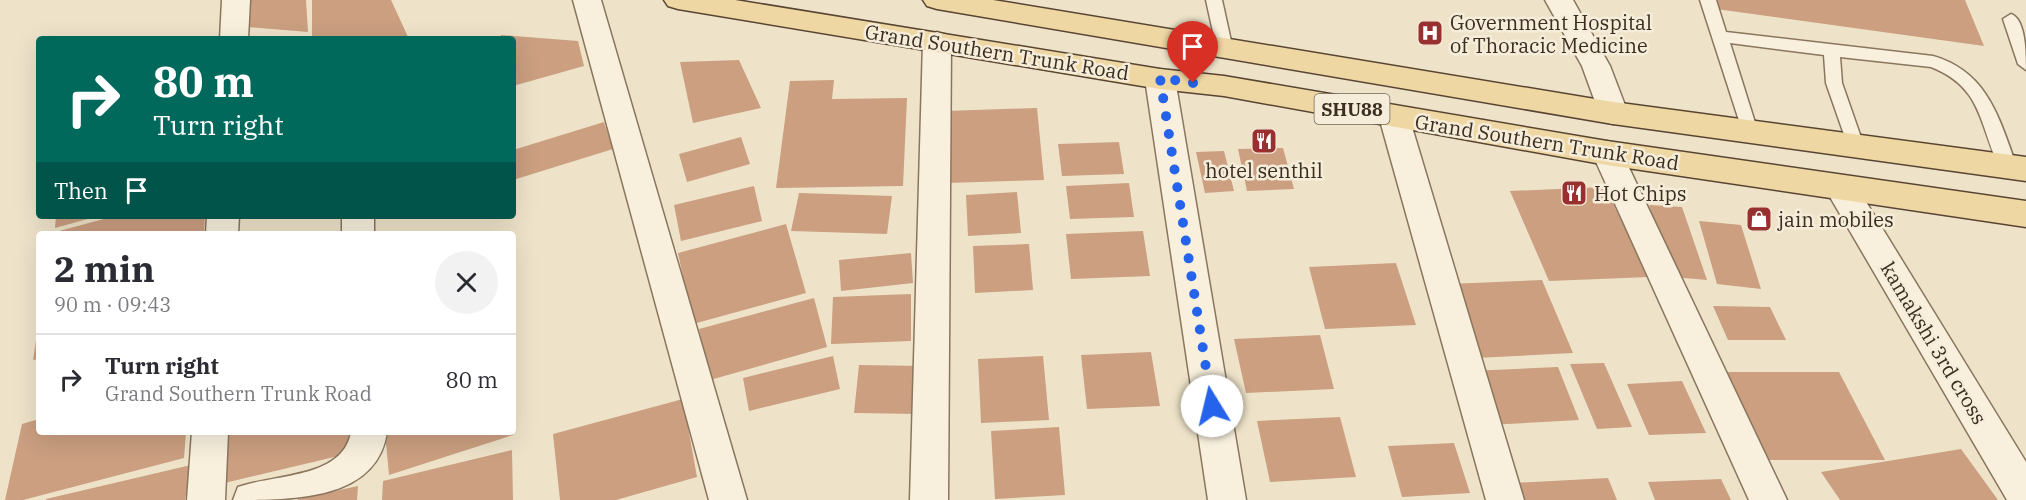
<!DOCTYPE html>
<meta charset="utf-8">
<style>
body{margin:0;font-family:"IBM Plex Serif",serif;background:#f2f2f3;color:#2b2b33;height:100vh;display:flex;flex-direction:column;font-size:22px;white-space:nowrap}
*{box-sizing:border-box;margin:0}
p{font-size:20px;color:#7c7c81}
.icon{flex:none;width:33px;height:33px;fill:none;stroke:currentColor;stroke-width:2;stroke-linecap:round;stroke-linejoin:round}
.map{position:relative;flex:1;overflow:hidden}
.side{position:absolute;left:36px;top:231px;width:480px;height:204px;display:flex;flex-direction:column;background:#fff;border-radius:6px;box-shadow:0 6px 24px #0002}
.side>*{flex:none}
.banner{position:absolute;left:36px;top:36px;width:480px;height:183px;border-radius:6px;box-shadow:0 6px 24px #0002;background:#00695c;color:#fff;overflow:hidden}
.pin{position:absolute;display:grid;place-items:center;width:51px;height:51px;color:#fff;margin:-62px -26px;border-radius:50% 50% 50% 0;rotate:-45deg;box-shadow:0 0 6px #0007}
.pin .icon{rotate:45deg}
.me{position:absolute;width:66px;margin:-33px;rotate:351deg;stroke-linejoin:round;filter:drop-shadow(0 0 4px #0008)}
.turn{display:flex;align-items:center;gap:21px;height:126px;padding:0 18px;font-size:27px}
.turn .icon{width:78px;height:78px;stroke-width:2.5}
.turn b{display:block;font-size:42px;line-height:51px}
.then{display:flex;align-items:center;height:57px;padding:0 18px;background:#0003;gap:12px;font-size:22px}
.round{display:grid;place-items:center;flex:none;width:63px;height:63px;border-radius:32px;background:#f2f2f3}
.headline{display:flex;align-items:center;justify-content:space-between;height:102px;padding:0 18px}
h1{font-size:36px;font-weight:700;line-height:45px}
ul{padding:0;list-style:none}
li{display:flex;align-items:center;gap:18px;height:90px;padding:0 18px;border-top:2px solid #e1e1e2}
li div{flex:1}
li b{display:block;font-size:22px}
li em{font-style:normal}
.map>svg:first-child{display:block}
.building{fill:#cb9f80}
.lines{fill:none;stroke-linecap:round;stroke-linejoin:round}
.service-casing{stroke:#8a755e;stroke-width:3}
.minor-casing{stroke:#8a755e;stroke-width:3}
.primary-casing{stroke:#584432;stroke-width:3}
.service{fill:#f8f0dd;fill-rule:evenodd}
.minor{fill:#f8f0dd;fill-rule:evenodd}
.primary{fill:#efd7a3;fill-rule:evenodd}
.route{stroke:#2563eb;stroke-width:10;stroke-dasharray:0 18}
.labels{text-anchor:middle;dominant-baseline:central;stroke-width:5;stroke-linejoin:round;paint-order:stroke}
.shield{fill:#f5edd9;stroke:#736758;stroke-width:1.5}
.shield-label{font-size:18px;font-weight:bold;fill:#3b2e21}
.poi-label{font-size:20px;fill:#3b2e21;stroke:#f5edd9;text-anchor:start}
.street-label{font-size:20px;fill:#3b2e21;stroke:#f5edd9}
</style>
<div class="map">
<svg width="2026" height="500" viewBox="0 0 2026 500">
<rect width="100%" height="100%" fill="#eee3c9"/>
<path class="building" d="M245,0H306L308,32L247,27Z
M312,0H391L409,39H312Z
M1714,0H1965L1984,46L1716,9Z
M501,35L578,41L584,66L513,86V39H501Z
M739,60L761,108L693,123L680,62Z
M834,80L832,99L907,98L903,186L776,188L790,81Z
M1037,108L1044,180L947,183L945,111Z
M604,122L613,149L513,180V150Z
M741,137L750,164L687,182L679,154Z
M1119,142L1124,174L1062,176L1058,144Z
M1283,148L1294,189L1247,191L1238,149Z
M1224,151L1234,191L1205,193L1196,152Z
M1129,183L1134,217L1070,219L1066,186Z
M754,186L762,221L681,241L674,205Z
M1605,187L1649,277L1549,281L1510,191Z
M1017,192L1021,233L968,236L966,195Z
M799,193L892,196L887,234L791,231Z
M1649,205L1682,207L1707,280L1672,277Z
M56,216H95V217L55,228Z
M115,216H205L204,234H48Z
M1699,221L1741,225L1761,289L1717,284Z
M786,224L806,293L693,324L678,253Z
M1143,231L1150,276L1071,279L1066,234Z
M1029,244L1033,290L975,293L973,246Z
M911,253L913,283L841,291L839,260Z
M1396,263L1416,325L1325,329L1309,267Z
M1542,280L1573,353L1476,358L1449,284Z
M911,294V341L831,344L833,297Z
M814,298L827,347L710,380L699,329Z
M1713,306L1770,307L1786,340H1728Z
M38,328L39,359L33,360Z
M1320,335L1334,389L1246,393L1234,339Z
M1151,352L1160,406L1087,409L1081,355Z
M833,356L840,389L749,411L743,378Z
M1043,356L1049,420L981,423L978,359Z
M1604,363L1632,427L1597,429L1570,364Z
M859,365L922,366L918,414L854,413Z
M1558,367L1579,420L1488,425L1470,371Z
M1727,372H1839L1885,460H1766Z
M1682,381L1706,433L1649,435L1627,384Z
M683,399L697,477L616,500H560L553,434Z
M1340,417L1356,477L1270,482L1257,421Z
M39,419V432H186L184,458L23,500H5L22,424Z
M1059,427L1065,495L995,499L991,431Z
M227,432H349L347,454L220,484Z
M385,432H513V435L389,475Z
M1454,443L1470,493L1402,497L1388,446Z
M1961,449L1998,500H1840L1821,472Z
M512,450L513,500H382L383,481Z
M191,465L185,500H46V499Z
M1608,478L1617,500H1520L1514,483Z
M1721,479L1731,500H1655L1648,482Z
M358,486L357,500H298V499Z"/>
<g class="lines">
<g class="service-casing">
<path id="service" d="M1206,0H1222L1233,50L1231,54H1219L1217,50Z
M1700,0H1716L1726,32L1933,56C1988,72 1999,118 2017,167L2014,172H2002C1979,129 1985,88 1931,67L1840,57L1842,83L1864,146L1856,152L1848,146L1826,83L1824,55L1730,43L1758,132L1756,136H1744Z
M2011,14C2026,19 2026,55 2026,70L2018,64L2003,19Z"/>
</g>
<g class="minor-casing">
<path id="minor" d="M222,0H250L248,39H220Z
M573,0H601L747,500H709Z
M1545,0H1573L1610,66L1628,113L1624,121L1613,124L1602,121L1582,66Z
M937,32L947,35L951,42L948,500H910L923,42L927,35Z
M1160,69L1170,72L1175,79L1246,500H1208L1145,79L1150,72Z
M1394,106L1405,109L1409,117L1524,500H1486L1379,117L1383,109Z
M1607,141L1618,145L1622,153L1787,500H1749L1592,153L1596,145Z
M1841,176L1852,179L2026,462V500H2007L1830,197L1825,188L1830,179Z
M207,216H239L238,234H206Z
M342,216H374V234H342Z
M192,432H228L225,500H187Z
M351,432H387C377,500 295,500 233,500L238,487C274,474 343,479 351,432Z"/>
</g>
<g class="primary-casing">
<path id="primary" d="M664,0H735L1160,69L1224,76L1607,141L2026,201V227L1607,165L1224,96L1160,89L678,9L668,6Z
M923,0H993L1613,102L2026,157V181L1613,124L937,9L927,6Z"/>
</g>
<use href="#service" class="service"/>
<use href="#minor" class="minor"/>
<use href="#primary" class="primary"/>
</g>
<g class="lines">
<path class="route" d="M1193,83L1160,78L1212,406"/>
</g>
<defs>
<g id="hospital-square" transform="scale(1.35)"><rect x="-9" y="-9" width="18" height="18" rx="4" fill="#983030" stroke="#f5edd9"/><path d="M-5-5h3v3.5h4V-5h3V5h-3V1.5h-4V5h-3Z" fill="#fff"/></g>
<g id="restaurant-square" transform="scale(1.35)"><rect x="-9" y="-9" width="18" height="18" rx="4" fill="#983030" stroke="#f5edd9"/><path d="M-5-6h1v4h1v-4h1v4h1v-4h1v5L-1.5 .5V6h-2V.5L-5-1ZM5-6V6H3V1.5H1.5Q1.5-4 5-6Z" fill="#fff"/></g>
<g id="shop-square" transform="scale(1.35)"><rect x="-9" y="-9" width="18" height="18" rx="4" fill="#983030" stroke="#f5edd9"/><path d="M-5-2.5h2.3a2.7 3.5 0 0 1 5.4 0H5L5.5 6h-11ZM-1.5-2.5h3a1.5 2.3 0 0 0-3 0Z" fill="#fff"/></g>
</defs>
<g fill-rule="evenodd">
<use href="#hospital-square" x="1430" y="33"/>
<use href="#restaurant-square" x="1264" y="141"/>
<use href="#restaurant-square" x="1574" y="193"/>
<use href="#shop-square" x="1759" y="219"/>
</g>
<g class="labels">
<rect class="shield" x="1314.5" y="94" width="75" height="30" rx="4.5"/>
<g class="shield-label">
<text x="1352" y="109">SHU88</text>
</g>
<g class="poi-label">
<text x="1450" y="22">Government Hospital<tspan x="1450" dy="23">of Thoracic Medicine</tspan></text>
<text x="1264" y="170" text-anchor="middle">hotel senthil</text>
<text x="1594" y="193">Hot Chips</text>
<text x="1778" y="219">jain mobiles</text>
</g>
<g class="street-label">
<text transform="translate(997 52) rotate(9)">Grand Southern Trunk Road</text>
<text transform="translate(1547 142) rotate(9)">Grand Southern Trunk Road</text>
<text transform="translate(1934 343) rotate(59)">kamakshi 3rd cross</text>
</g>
</g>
</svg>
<div class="pin" style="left:1193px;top:83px;background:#d93025"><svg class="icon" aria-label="arrive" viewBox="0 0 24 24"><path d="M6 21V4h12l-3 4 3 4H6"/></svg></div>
<svg class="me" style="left:1212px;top:406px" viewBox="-20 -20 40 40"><circle r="19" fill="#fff"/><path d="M0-13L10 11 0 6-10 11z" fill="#2563eb"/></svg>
<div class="banner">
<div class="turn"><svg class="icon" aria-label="right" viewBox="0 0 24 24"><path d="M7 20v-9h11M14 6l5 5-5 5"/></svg><div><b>80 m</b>Turn right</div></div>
<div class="then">Then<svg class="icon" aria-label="arrive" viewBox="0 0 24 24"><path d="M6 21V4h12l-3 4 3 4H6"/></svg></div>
</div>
<section class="side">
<div class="headline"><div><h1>2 min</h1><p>90 m · 09:43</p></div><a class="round"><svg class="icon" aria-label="close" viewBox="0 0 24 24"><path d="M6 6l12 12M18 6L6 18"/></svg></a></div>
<ul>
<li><svg class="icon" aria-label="right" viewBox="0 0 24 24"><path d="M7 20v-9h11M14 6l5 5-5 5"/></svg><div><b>Turn right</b><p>Grand Southern Trunk Road</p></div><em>80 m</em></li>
</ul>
</section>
</div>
